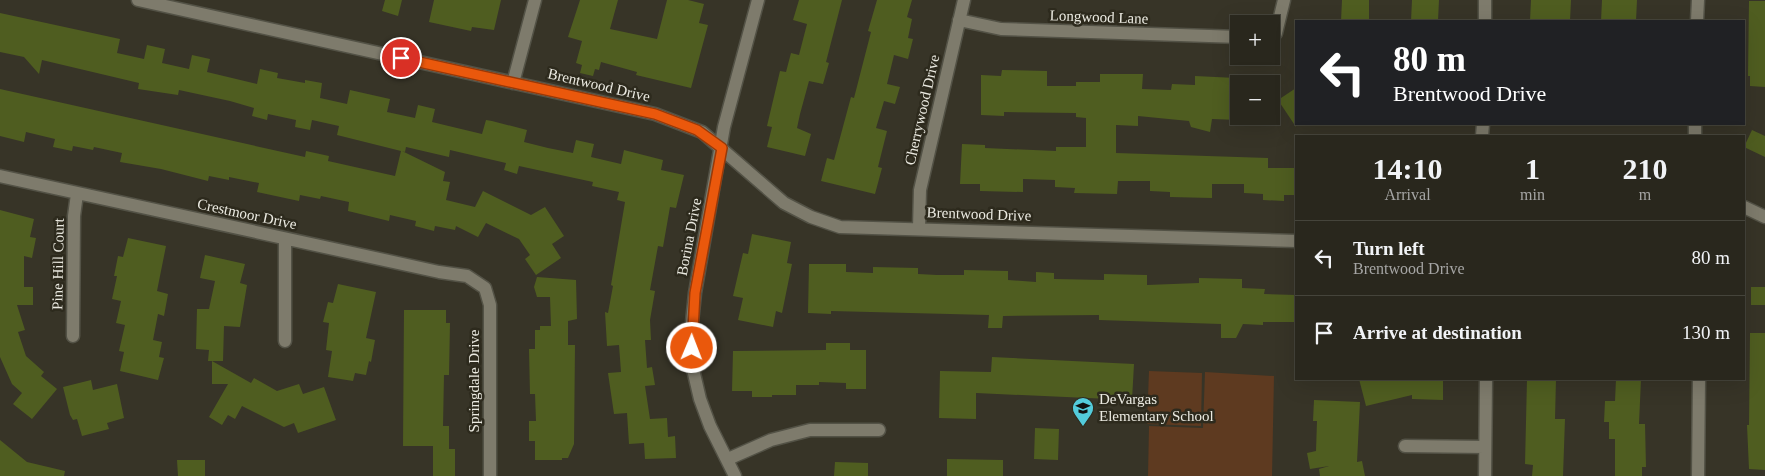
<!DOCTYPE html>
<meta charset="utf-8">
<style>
body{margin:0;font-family:Georgia,serif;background:#312f26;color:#f1f3f6;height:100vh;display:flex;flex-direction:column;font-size:19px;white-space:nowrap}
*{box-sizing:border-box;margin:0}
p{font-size:16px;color:#a5a5a4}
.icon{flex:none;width:28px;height:28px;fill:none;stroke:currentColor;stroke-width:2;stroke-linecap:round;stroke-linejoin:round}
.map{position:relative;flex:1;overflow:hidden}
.drawer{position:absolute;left:1295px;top:135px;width:450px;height:245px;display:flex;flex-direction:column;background:#29271d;border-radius:0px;box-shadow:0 5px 20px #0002,0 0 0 1px #45443b}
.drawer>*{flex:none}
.banner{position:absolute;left:1295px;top:20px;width:450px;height:105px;border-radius:0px;box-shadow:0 5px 20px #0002,0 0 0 1px #45443b;background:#202124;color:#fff;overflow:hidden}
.fabs{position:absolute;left:1230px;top:15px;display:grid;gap:10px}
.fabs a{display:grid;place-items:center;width:50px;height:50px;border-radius:0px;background:#29271d;box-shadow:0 5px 20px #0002,0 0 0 1px #45443b;font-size:25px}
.pin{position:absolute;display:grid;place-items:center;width:42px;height:42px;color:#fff;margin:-21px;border:2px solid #fff;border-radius:50%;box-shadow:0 1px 5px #0007}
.me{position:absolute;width:55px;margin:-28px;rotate:1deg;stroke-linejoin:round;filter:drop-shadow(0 0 4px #0008)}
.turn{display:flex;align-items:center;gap:18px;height:105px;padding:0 15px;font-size:22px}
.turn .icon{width:65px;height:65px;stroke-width:2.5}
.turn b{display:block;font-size:35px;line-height:42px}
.eta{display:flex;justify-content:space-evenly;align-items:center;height:85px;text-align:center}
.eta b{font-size:30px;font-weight:600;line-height:35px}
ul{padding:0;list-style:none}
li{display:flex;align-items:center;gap:15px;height:75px;padding:0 15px;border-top:1px solid #45443b}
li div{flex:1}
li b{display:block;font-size:19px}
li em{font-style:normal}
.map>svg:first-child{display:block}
.green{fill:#5e3a20}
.building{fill:#4f5d20}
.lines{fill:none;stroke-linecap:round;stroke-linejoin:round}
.minor-casing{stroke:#535246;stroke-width:15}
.minor{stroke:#7e7b6c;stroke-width:12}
.route-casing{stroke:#983908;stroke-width:12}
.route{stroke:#ea580c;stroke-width:9}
.labels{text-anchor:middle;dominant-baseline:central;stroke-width:5;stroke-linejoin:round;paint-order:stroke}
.street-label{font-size:15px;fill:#ebeae1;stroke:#2d2a1d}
.poi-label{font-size:15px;fill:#ebeae1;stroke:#2d2a1d;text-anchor:start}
</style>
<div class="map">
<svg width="1765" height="476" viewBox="0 0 1765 476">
<rect width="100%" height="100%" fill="#373427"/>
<path class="green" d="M1149,371L1202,373L1201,426L1147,424Z
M1205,372L1274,376L1272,476H1148L1149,426L1203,428Z"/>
<path class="building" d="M385,0H402L398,16L382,11Z
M434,0H501L494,30L472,27L471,31L429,22Z
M580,0H618L610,29L657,39L667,0H688L704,4L699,23L708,25L691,88L636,75L637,72L601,62L599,70L595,69L593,76L580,73L582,65L576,63L582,41L568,37Z
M799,0H842L826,62L829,63L823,84L809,81L800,114L797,128L811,134L805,156L767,147L772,127L767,126L780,71L786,72L791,53L799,55L807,24L793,20Z
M877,0H912L907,17L912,19L908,38L913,39L908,59L894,55L887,84L900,87L895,104L884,101L876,128L887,131L878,167L882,168L875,194L821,181L827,158L834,160L851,97L854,98L871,32L868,31Z
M1342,0H1369V21H1341Z
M1412,0H1439L1438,21H1411Z
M1531,0H1571L1570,21H1530Z
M1602,0H1637L1636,21H1601Z
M1749,1H1765V87L1750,86V76H1748Z
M0,13L120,39L117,53L144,59L147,45L165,49L162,63L189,69L192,55L210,59L207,72L257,84L260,69L278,73L277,78L305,83V80L322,83L320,98L347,104L350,90L390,99L387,112L415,118L418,105L435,109L432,122L482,134L486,120L492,121L527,130L524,142L548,148L573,153L576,140L594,144L591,157L621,164L624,150L663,160L661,170L684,175L676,208L670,207L663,247L658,246L650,290L655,291L650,320L651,340H645L647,368L652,367L655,385L645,386L650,419L667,418L668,437L675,436L676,458L645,459L644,443L629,444L627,413L614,414L608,373L621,372L619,345L607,346L605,312L608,313L613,286L611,285L625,202L617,200L619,192L592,186L593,182L519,166L517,174L504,170L506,163L450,150L449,157L406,147L405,152L402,151L445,172L443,181L450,182L446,200L475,207L483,191L531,215L545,207L564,236L552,244L561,258L536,275L525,259L530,255L519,239L486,223L478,237L456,226L455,230L435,226L434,231L415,226L416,221L390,215L389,221L348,211L349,202L321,196L320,199L300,195L299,201L257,192L259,183L229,177V180L209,176L208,181L161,169L120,162L122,153L94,147L93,150L73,146L72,151L53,147L55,139L26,132L24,142L0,136V89L305,157L306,151L329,156L328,161L395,176L401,151L337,135L339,126L312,120L310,130L295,127L296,120L268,114L267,120L252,116L254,108L230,101L179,90L178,95L138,89L139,83L42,60L39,74L24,57L0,52Z
M1002,70L1047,71V86H1076V82H1100V74H1143L1142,89L1171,90L1172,84L1195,85V76L1236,78L1235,92H1239V120L1212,119L1210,132L1191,127L1189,121L1138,116V126L1116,125V153L1268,158V168H1296V195H1284V201L1263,200V194L1244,193V184H1212V198L1170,197V192L1150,191V181H1118L1117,194L1074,193L1075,188L1055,187V180L1023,179V192L980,191V184H960L962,144L985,145V148L1056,151V147H1086V118L1076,117V113L1004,112V116L981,115V75L1001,76Z
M1296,88V127L1278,100Z
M1752,130L1765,136V157L1744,147Z
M0,210L34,219L30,237L36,238L32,258L24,256V287H33V305H17L25,330L18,332L26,356L44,372L41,376L57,389L32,419L13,404L22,393L12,384L0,357Z
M752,234L791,242L787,263L792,264L782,313L776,311L773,327L738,320L743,298L733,296L743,253L748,254Z
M128,238L166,246L157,291L168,294L164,316L158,314L153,340L162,342L159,357L164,358L158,380L120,371L124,352L119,351L125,325L116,323L121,301L112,299L117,276H114L118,256L123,257Z
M205,255L245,264L240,283L247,285L240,327L224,326L223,361H208L209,350L196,349L197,309H209L215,281L200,278Z
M809,264H846V272L873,273V267L918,268V274L937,275H964V270L1008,271V280L1036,282V272L1054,273V279L1104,280V274L1147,275V285L1199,283V278L1242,279V288L1265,289L1264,294L1296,295V322H1263V325L1243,324L1236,338H1221V324L1099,320V315L1003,316L1002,328H988L989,315L831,311V314L808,313Z
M537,277L576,280L577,319L568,321V345H575L574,444L568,458H562V460H535V441H529V421H536L535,394H530L529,349H535V330H540V326H551L550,297H537L534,287Z
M338,284L376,292L366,338L375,340L371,362L369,361L366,375L355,373L353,381L328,377L332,351L326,350L329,323L323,322L328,302L333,303Z
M1751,287H1765V305H1751Z
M404,310H446V323H450L449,375H444L443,426H449V449H455V476H433V446H403Z
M1750,333H1765V470L1749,469L1747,425H1749Z
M826,343H850V350H866V389H846V383L819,382V385H796V395H772V397H752V391H732L733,351L826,350Z
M992,357L1134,364L1132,400L976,393V419L939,418L940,371L991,372Z
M212,361L251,383L254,378L277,391L299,384L303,394L324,387L336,420L298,433L294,423L284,427L242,406L235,419L228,415L222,425L209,417L228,384H212Z
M1359,379H1443V400L1412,399V395L1366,406Z
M1527,379H1556L1555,419H1565L1563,476H1532L1533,465L1525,464Z
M1616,379H1641L1639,424H1645L1646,467H1642V476H1615V439H1609V422H1604L1605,401H1615Z
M91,380L93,390L117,384L124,418L107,423L109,429L82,436L77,419L73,420L70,415L63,387Z
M1314,400L1360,402L1357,462L1362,461L1365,476H1320L1319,469L1329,466L1310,469L1307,453L1316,451L1317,421H1313Z
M1035,428L1059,429L1058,460L1034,459Z
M0,440L27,462L65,471L64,476H0Z
M947,459L1003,460V476H947Z
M177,460H205V476H178Z
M835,462L868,463V476H834Z"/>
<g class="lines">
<g class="minor-casing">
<path id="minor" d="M138,0L655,114L702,132L784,203L811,217L840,227L1296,241
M959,20L1001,29L1239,37
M1485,21V0
M1697,21L1698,0
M1271,34L1276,33L1284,0
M513,83L535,0
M1482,136L1483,124
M1695,136V124
M0,176L439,272L467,276L485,288L490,305V476
M1744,207L1765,217
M919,228L920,190L964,0
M73,336L74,216L77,194
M285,341V239
M1405,446L1485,447
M728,459L771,440L810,430H879
M735,476L710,426L700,399L692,365L691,332L695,293L724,127L758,0
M1485,476L1486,379
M1698,476L1699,379"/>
</g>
<use href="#minor" class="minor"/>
</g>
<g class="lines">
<g class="route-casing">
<path id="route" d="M401,58L655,114L697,130L722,148L695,293L692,348"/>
</g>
<use href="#route" class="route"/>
</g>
<defs>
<g id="school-pin" transform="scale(1.125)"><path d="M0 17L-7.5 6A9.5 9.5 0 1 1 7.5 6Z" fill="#53cbdb" stroke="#2d2a1d"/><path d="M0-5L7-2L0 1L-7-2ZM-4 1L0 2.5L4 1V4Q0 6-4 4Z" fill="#111"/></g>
</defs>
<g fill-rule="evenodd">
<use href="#school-pin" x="1083" y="408"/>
</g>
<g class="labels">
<g class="street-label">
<text transform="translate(1099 17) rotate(2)">Longwood Lane</text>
<text transform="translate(599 85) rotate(13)">Brentwood Drive</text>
<text transform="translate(922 110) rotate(-77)">Cherrywood Drive</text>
<text transform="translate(247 214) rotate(12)">Crestmoor Drive</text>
<text transform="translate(979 214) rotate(2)">Brentwood Drive</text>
<text transform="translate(689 237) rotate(-79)">Borina Drive</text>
<text transform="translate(58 264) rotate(-89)">Pine Hill Court</text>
<text transform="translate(474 381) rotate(-90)">Springdale Drive</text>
</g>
<g class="poi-label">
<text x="1099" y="399">DeVargas<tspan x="1099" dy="17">Elementary School</tspan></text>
</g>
</g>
</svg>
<div class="fabs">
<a>+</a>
<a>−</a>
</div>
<div class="pin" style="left:401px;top:58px;background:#d93025"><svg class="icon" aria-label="arrive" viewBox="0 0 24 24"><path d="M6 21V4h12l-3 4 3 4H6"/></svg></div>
<svg class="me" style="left:692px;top:348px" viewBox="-20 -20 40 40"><circle r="17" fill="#ea580c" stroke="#fff" stroke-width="3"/><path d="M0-11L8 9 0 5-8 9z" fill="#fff"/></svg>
<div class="banner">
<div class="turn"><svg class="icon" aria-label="left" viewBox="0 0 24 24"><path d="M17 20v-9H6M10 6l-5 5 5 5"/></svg><div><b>80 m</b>Brentwood Drive</div></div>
</div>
<section class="drawer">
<div class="eta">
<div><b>14:10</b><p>Arrival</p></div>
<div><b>1</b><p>min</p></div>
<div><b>210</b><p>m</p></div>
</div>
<ul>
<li><svg class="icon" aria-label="left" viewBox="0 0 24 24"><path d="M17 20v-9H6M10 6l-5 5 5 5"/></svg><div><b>Turn left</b><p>Brentwood Drive</p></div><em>80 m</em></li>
<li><svg class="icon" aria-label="arrive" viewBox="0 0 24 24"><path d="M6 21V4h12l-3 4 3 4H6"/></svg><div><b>Arrive at destination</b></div><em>130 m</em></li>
</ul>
</section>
</div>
